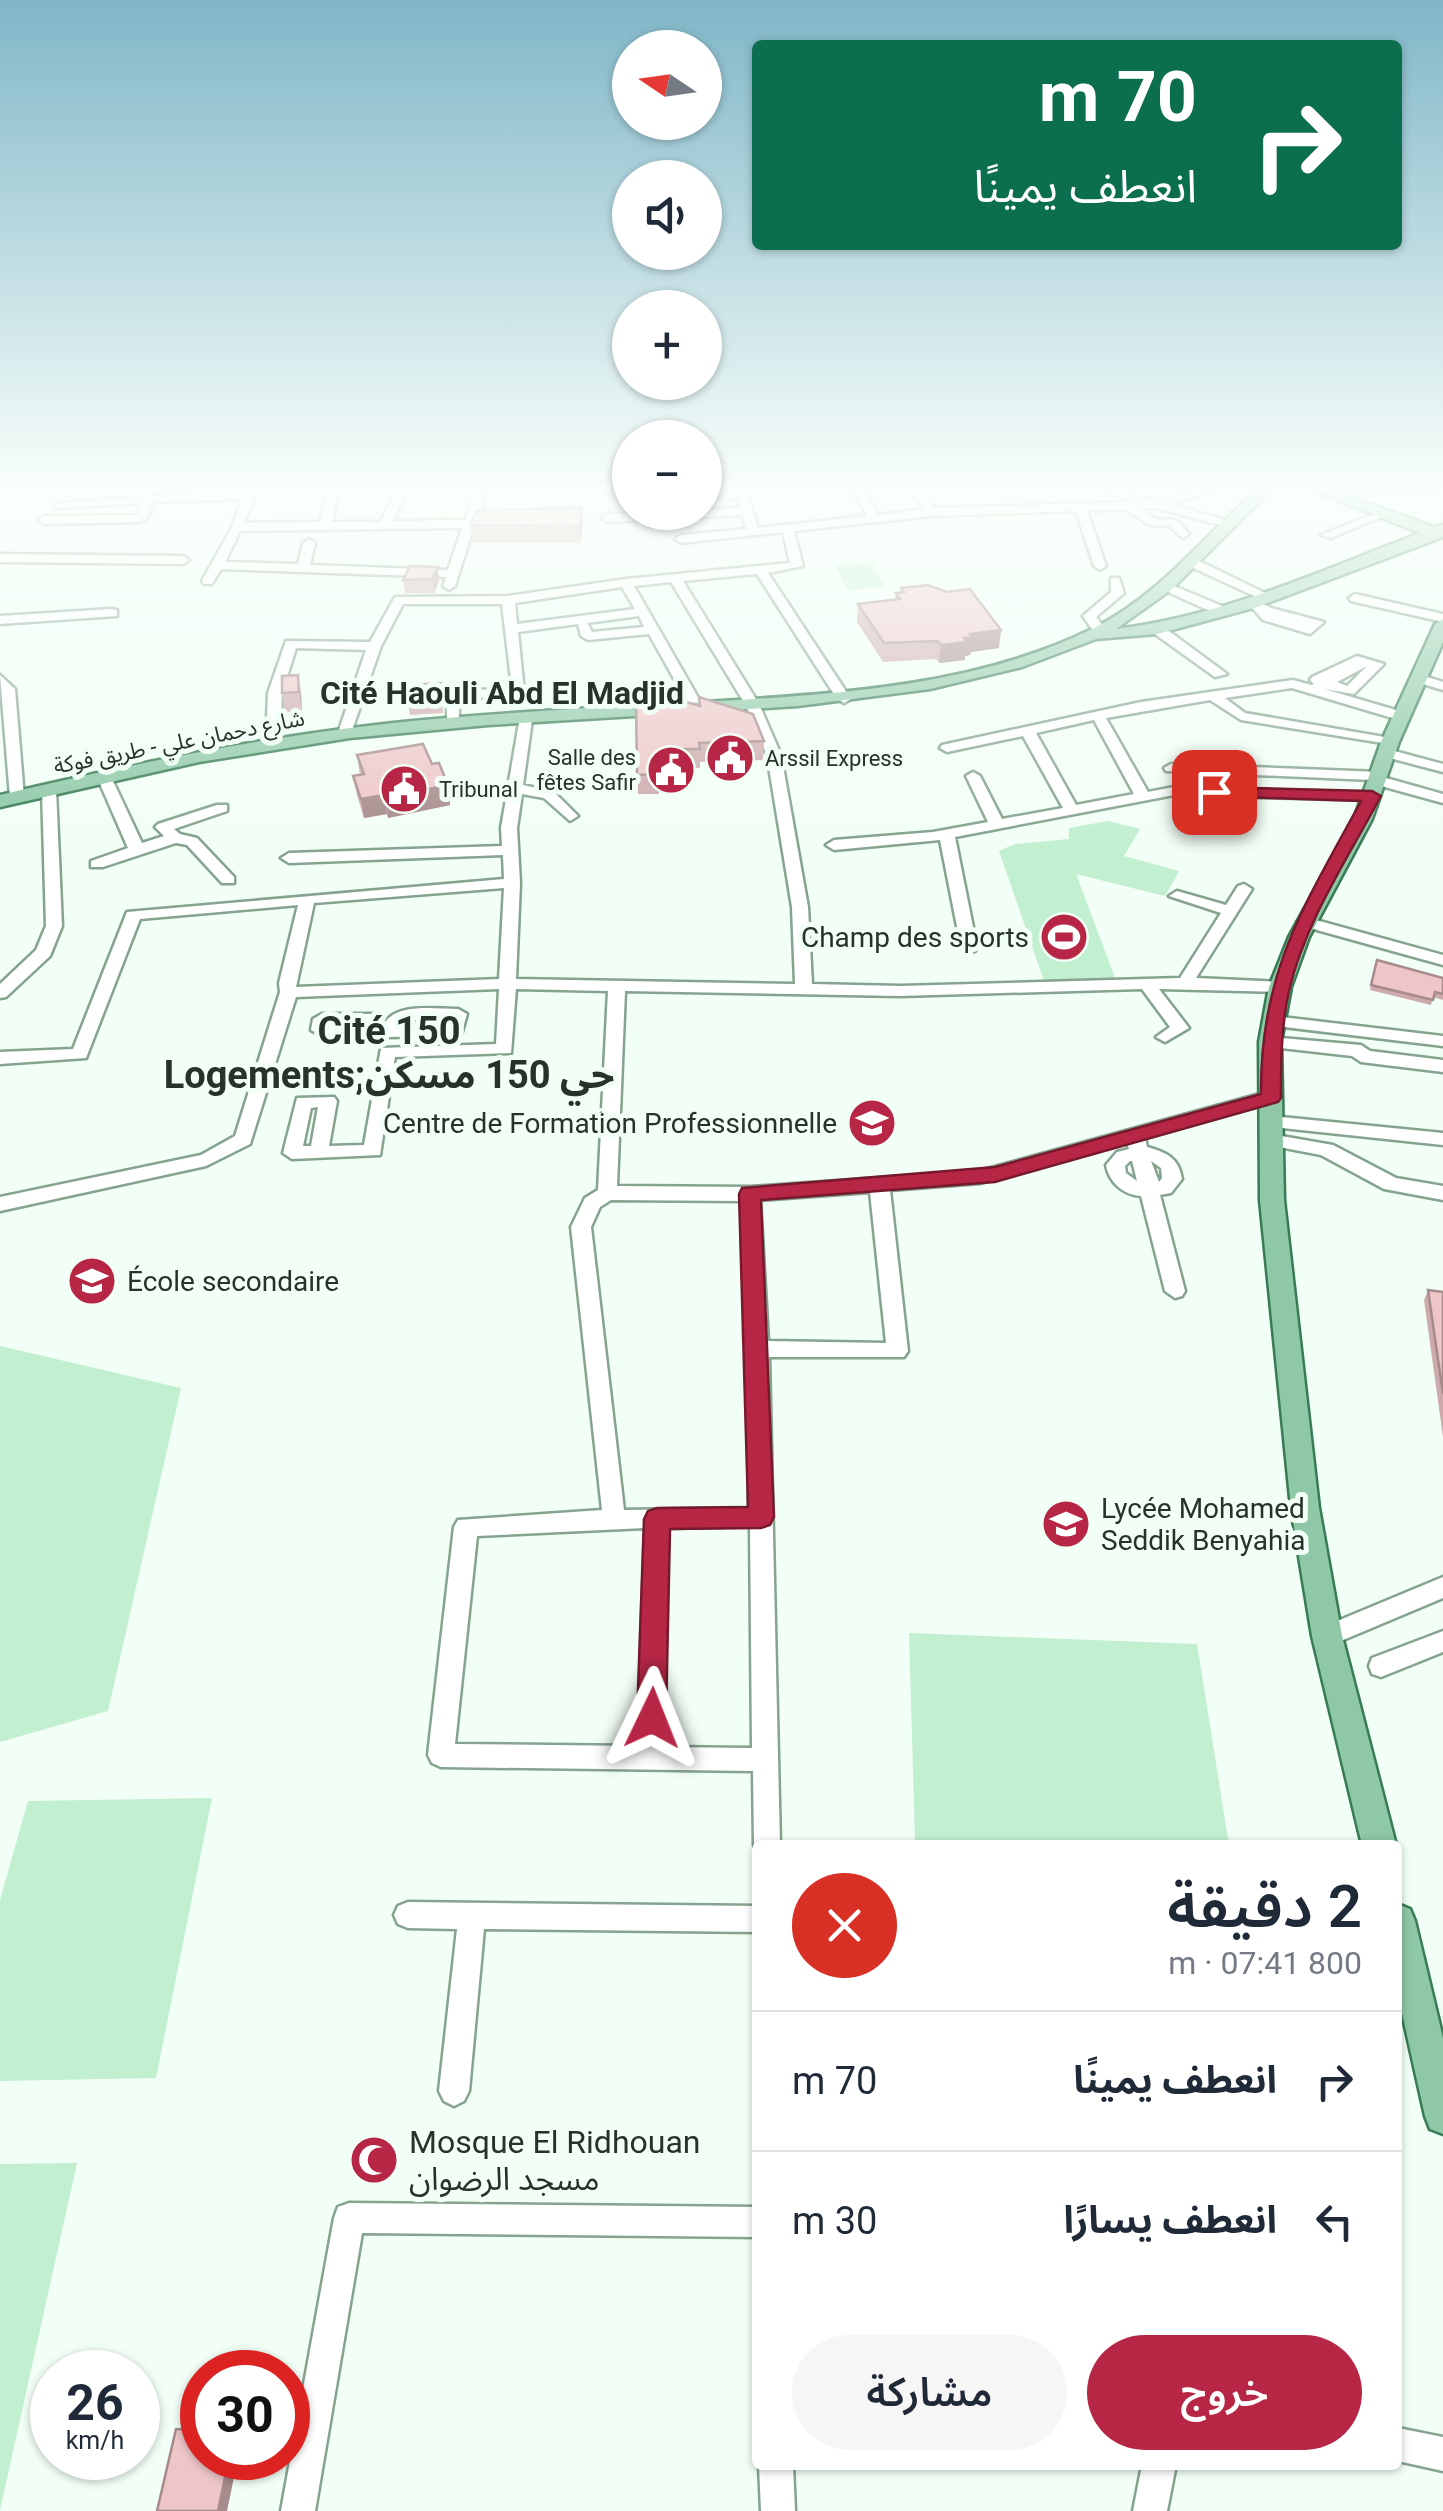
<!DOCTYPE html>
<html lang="ar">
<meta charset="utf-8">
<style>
body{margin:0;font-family:Roboto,"Noto Sans Arabic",sans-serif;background:#f6f6f7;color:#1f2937;direction:rtl;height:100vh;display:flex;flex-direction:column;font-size:38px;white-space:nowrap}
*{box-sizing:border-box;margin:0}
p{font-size:32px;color:#747a83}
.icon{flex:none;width:55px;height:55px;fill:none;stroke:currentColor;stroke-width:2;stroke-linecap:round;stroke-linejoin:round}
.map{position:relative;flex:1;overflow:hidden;direction:ltr}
.sheet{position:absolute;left:752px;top:1840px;width:650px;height:630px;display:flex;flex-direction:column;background:#fff;border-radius:10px;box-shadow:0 2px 8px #0004;direction:rtl}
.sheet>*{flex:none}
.hud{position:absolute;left:752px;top:40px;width:650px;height:210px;border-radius:10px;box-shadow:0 2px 8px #0004;direction:rtl;background:#0b6e4f;color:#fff;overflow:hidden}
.needle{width:65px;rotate:283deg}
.fabs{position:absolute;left:612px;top:30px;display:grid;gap:20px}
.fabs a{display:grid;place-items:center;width:110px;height:110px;border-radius:50%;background:#fff;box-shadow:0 2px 8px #0004;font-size:50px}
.speed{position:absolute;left:30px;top:2350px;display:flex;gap:20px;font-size:50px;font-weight:700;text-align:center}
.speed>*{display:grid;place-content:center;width:130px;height:130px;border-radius:50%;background:#fff;box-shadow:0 2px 8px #0004;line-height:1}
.speed small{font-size:25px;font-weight:400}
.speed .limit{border:15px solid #d22;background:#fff;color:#111}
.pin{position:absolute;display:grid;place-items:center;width:85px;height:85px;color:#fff;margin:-42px;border-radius:20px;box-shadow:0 5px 15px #0006}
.me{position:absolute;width:110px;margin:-55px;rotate:2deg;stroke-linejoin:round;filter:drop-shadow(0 0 8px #0008)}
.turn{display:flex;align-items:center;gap:35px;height:210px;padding:0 40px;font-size:45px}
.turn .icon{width:130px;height:130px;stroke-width:2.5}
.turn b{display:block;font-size:70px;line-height:85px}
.round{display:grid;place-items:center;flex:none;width:105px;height:105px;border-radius:52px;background:#f6f6f7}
.headline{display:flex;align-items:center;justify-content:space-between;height:170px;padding:0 40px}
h1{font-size:60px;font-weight:600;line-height:75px}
.button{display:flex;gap:20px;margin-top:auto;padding:20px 40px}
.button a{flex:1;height:115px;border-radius:60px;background:#b72645;color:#fff;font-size:40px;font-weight:600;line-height:115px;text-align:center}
.button a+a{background:#f6f6f7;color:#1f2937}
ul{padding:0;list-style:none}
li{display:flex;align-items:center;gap:30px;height:140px;padding:0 40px;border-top:2px solid #e0e1e3}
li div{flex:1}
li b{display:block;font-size:38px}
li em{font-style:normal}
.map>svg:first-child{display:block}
.green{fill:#c3efd1}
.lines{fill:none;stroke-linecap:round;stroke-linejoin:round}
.minor-casing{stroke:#85a38f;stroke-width:5}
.major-casing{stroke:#387c55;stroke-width:5}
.minor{fill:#fff;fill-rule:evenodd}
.major{fill:#8ec8a7;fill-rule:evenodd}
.wall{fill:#cdaaac}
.shaded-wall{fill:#a78b8c}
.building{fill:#eec6c8;stroke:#a78b8c;stroke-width:2.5}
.route{fill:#b72645;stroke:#77192d;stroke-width:2.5}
.labels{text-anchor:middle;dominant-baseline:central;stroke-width:10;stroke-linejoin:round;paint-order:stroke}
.far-street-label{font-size:22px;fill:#26322a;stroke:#f2fff6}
.far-poi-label{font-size:22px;fill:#26322a;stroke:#f2fff6;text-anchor:start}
.poi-label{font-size:28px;fill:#26322a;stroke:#f2fff6;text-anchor:end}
.far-district-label{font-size:32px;font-weight:bold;fill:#26322a;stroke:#f2fff6}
.near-poi-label{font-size:32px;fill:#26322a;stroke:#f2fff6;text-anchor:start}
.district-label{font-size:38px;font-weight:bold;fill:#26322a;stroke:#f2fff6}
</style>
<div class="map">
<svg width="1443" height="2511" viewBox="0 0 1443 2511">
<rect width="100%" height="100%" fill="#f2fff6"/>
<path class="green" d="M872,563L885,587L848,590L835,566Z
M1108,821L1140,829L1124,856L1179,871L1165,896L1076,874L1115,978L1044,981L999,851L1015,844L1069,839V828Z
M0,1346L181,1388L108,1711L0,1742Z
M909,1633L1197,1644L1229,1845L915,1842Z
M212,1798L156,2078L0,2081V1900L28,1801Z
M77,2163L0,2510V2164Z"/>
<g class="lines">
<g class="minor-casing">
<path id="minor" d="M247,490H258L243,523L320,522L327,490L338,491L332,522H381L396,490H407L393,521L466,520L473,490H485L481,520L474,526L455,586L449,590L443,586L446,577L221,569L212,584H204L202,581L231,529L242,499L154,502L147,518L141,522L44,524L38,520L44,516L137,515L142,503L56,508L54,506L60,503ZM462,528L448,570L310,565L315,543L309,539L303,543L298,564L225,562L240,531Z
M705,490H746L758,528L867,516L853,490H863L878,515L924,509L911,490H922L935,508L1135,502L1100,490C1119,490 1136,499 1154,500C1175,502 1196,490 1217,490L1169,504L1229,521V527L1155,508L1140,509L1156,519L1176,520L1189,534L1183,538L1169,526L1149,525L1125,509L1087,511L1106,566L1100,570L1094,566L1076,511L932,516L794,531L803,566L768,573L851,699L844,703L837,699L757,574L683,581L759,704L781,755L808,907L812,984L900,986L1180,978L1221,913L1169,896L1177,891L1226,905L1238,886L1244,884L1252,889L1196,978L1280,982L1289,987L1280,992L1159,989L1189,1028L1165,1042L1156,1037L1170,1027L1142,989L900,996L625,991L617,1186L750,1187L980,1171L1271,1091L1280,1097L1277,1101L1145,1138L1147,1147C1166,1152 1179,1158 1182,1179L1171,1193L1160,1195L1185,1291L1182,1296L1175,1298L1165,1291L1141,1196C1123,1195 1109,1182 1106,1165L1117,1152L1129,1149L1127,1143L980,1183L890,1190L908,1351L904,1357H769L780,1845H758V1854L754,1845L753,1771L441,1767L432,1763L428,1755L454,1527L458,1520L602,1510L571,1227L585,1198L598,1190L608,991L516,989L511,1053L395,1057L380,1155L292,1159L283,1153L297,1098L334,1097L337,1101L329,1146L364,1145L381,1048L496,1044L499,989L296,997L250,1144L206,1166L0,1211V1197L201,1155L235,1136L280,992L279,983L298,905L140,919L86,1058L0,1064V1052L73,1049L127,912L504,879L503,855L289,863L281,858L289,853L502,846L501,828L520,717L532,720L523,785L554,792L578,816L570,821L544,798L522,794L517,828L520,883L516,979L795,984L792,907L767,755L745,704L671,582L634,586L704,708L702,711H692L649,634L588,640L581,636L578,624L518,632L524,692C503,707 482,692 459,699V723L447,726V694L467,688L506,692L512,688L502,604H403L381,646L350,736L338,733L366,650L296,648L282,693L280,744L273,748L266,744L268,693L286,641L370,642L395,597L508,596L626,579L790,563L783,532L681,543L675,539L681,535L746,529L742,515L608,522L602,518L608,514L705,512V510L740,508L738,499L705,496ZM622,587L635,609L517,624L515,603ZM639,616L644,627L592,632L587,623ZM504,888L499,979L296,987L314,903ZM318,1107L311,1146H303L311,1108ZM1130,1161H1132L1137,1181L1126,1173L1125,1166ZM1151,1161L1161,1168L1162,1178L1159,1182ZM870,1192L886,1343L768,1341L760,1200ZM611,1200L741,1201L747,1349L749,1508L624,1510L591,1227L600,1207ZM750,1526L752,1748L663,1747L668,1528ZM645,1528L638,1746L455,1744L477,1536Z
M1323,490H1440L1434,493L1327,495L1323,494Z
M1378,512L1388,514L1331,538L1321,535Z
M0,554L183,556L189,560L183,564L0,562Z
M1187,559H1195L1275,598L1265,601L1187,565Z
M1111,578H1119L1124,593L1096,617L1107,631L1100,635L1095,634L1083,616L1111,592Z
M1174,586L1229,609L1230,612L1219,615L1170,593L1168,590Z
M1355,594L1443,614V622L1351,601L1349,598Z
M1254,599L1271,608L1324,622L1310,634L1263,620L1248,603Z
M112,609L117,610V616L0,624V616Z
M1152,626H1162L1227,674L1215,677L1152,632Z
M1357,656L1384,664L1354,694L1324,689L1406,713V719H1396L1292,688L1225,698L1245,713L1390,738L1397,742L1395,745L1241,720L1210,700L1106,718L1148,792L1174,787L1372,793L1379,797L1377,800L1174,795L955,837L977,947L975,951H963L961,947L940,840L834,850L826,845L834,840L933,832L988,822L966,776L973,772L980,776L1002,819L1063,808L1023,736L947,752L940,748L942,745L1141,702L1293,680L1311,685L1314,684L1310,680L1312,677ZM1367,666L1347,686L1337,682ZM1094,720L1134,794L1076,805L1036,733Z
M1418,674L1443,682V690L1413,681V675Z
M0,675L15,689L24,797L17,801L10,797Z
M1387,749L1443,764V772L1382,756V750Z
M1171,764L1380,772L1385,773L1386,778L1443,794V803L1374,784L1372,780L1166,771L1164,768Z
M105,775L112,779L142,843L164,836L155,827L158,824L217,805H227V811L174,829L180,834L197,838L234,877V883H222L187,845L176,843L103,867H91V861L128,848L98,779Z
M49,786L56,790L62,926L50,956L6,997L0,998V984L36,950L46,926L42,790Z
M1305,917L1443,955V965L1299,925L1297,922Z
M458,1009L467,1014L461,1035L390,1037L381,1032C388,1001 431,1009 458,1009ZM448,1019L447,1026H400L407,1020Z
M322,1014H377L386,1019L372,1034L366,1035H320L311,1030L313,1019Z
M1273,1016L1443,1036V1046L1267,1025L1264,1021L1267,1017Z
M1270,1037L1361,1045L1370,1051L1443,1060V1072L1361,1062L1352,1056L1264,1046L1261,1042Z
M1271,1116L1443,1133V1145L1264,1126L1262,1122L1264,1118Z
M1270,1134L1333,1145L1396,1178L1443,1186V1200L1384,1189L1321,1155L1263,1144L1261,1140L1263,1136Z
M1443,1577V1598L1336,1643L1327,1646L1318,1643L1315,1636L1318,1629Z
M1443,1631V1652L1381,1677L1372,1674L1369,1666L1372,1658Z
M408,1902L758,1906V1932L484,1929L469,2091L464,2101L454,2106L444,2101L439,2091L457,1929L408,1928L398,1924L394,1915L398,1906Z
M349,2203L758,2207V2237L362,2233L315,2511H281L334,2218L338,2207Z
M1398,2428L1443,2437V2471L1398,2461Z
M759,2465H793L795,2511H761Z
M1142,2465H1176L1167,2511H1133Z"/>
</g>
<g class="major-casing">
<path id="major" d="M1256,490H1271L1172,589L1116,629C1223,616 1321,571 1420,533L1312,490H1331L1434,527L1443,525V537L1257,607L1157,634L1096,639L1022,667L930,689L798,706L488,725L350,738L199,762L0,807V795C148,760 296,730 447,718C533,711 618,706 704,702C835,694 977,687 1096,627C1159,595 1204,537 1256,490Z
M1443,619V642L1399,742L1372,819L1309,937L1291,987L1281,1042L1284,1200L1319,1508L1342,1636L1396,1845H1362L1312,1636L1291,1508L1260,1200L1259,1042L1269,987L1289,937L1354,819L1381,742L1435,624Z
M1398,1904L1410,1909L1415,1921L1443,2038V2134L1430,2129L1425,2116L1398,1995Z"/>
</g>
<use href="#minor" class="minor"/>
<use href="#major" class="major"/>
</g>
<path class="wall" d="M582,507L583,524L580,543H473L471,525Z
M410,566L439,581L434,593H405L403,580Z
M901,588L999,648L971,652L970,655L965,656V660L939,663L936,659L883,662L857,622L858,604L895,599L896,593L901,592Z
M282,676L301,693L302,711L285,712L282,693Z
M442,683L443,713L410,715L408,705Z
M636,701L764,741L763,760L700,762V768H672L658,794H638Z
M357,755L432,764L448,785L450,805L388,818L387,814L364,818L357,795L353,776L360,775Z
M1377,960L1443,978V1000L1433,997L1431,1005L1370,990Z
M1428,1290L1443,1292V1437L1424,1300Z"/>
<path class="shaded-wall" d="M582,507L583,524L580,543L579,526Z
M438,567L439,581L434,593L432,579Z
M1001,630L999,648L971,652L970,655L965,656V660L939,663L941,645L964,638L970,634Z
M298,675L301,693L302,711L299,692Z
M671,749L672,768L658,794V774Z
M448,785L450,805L388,818L385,798Z
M384,795L387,814L364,818L361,799Z
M229,2458H238L227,2511H218Z"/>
<path class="building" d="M582,507L579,526L471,525L476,511Z
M410,566L438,567L432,579L403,580Z
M928,585L947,592L970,589L1001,630L970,634L972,637L964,638L967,642L941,645L937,641L884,643L858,604L900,599L896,593L904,592L901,588Z
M298,675L299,692L282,693V676Z
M442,683V703L408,705V685Z
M699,697L753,714L764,741L699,743L700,749H671L658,774L637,775L636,701L659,699L683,707V701L700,706Z
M423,744L432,764L439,763L448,785L385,798L384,795L361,799L353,776L364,774L357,755Z
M1377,960L1443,978V994L1435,992L1433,1000L1371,985Z
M1428,1290L1443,1292V1394Z
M176,2429L202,2431V2458H229L218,2511H157Z"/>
<linearGradient id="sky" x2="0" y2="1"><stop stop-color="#7fb6c7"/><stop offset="0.58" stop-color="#f9fffb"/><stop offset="1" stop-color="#f9fffb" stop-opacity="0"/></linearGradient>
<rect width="1443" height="841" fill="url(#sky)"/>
<path class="route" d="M1214,787L1372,791L1381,796C1348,858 1305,922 1289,991C1281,1027 1281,1061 1281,1098L1278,1102L995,1182L761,1200L774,1517L770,1525L761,1528L670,1529L666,1718L662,1726L652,1730L641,1726L637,1718L644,1519L648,1511L657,1508L748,1507L739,1194L742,1188L995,1167L1261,1094C1260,970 1305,905 1361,801L1208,796V788Z"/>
<defs>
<g id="civic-disc" transform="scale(2.5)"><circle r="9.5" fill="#b72645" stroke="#f2fff6"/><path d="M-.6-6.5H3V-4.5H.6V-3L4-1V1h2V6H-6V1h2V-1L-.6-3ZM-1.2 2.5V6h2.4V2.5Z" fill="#fff"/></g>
<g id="stadium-disc" transform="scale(2.5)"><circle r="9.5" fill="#b72645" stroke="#f2fff6"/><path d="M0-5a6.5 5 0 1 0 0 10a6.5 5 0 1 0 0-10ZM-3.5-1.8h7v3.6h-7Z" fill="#fff"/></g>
<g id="university-disc" transform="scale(2.5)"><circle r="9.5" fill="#b72645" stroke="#f2fff6"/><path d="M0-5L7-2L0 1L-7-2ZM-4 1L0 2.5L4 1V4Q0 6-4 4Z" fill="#fff"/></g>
<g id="school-disc" transform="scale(2.5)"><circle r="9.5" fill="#b72645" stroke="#f2fff6"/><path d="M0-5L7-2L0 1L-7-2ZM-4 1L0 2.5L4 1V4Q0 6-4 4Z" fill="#fff"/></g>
<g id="mosque-disc" transform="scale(2.5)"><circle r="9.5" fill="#b72645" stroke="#f2fff6"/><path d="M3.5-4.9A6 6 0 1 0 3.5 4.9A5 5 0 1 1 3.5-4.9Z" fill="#fff"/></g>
</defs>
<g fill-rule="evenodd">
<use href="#civic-disc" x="730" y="758"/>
<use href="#civic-disc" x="671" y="770"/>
<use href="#civic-disc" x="404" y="789"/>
<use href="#stadium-disc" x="1064" y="937"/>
<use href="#university-disc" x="872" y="1123"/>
<use href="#school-disc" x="92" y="1281"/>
<use href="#school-disc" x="1066" y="1524"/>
<use href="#mosque-disc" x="374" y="2160"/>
</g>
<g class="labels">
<g class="far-street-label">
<text transform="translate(179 742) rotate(-11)">شارع دحمان علي - طريق فوكة</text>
</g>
<g class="far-poi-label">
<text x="636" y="757" text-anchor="end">Salle des<tspan x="636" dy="25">fêtes Safir</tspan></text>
<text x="765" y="758">Arssil Express</text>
<text x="439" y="789">Tribunal</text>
</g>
<g class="poi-label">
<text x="1029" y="937">Champ des sports</text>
<text x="837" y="1123">Centre de Formation Professionnelle</text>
<text x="127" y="1281" text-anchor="start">École secondaire</text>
<text x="1101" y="1508" text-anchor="start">Lycée Mohamed<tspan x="1101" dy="32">Seddik Benyahia</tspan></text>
</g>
<g class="far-district-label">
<text x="502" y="693">Cité Haouli Abd El Madjid</text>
</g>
<g class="near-poi-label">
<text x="409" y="2142">Mosque El Ridhouan<tspan x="409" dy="37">مسجد الرضوان</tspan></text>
</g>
<g class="district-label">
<text x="389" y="1031">Cité 150<tspan x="389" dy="44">Logements;حي 150 مسكن</tspan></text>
</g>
</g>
</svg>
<div class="fabs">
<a><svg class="needle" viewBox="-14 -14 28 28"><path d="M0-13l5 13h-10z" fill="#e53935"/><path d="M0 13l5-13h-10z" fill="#747a83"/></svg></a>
<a><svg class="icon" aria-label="sound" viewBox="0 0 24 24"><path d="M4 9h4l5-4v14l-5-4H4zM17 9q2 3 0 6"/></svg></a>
<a>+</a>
<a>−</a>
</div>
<div class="speed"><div>26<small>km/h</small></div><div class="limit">30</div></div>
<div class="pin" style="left:1214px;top:792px;background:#d93025"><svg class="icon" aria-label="arrive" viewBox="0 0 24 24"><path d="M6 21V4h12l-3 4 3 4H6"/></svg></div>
<svg class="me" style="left:652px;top:1718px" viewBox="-20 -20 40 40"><path d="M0-17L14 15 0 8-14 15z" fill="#b72645" stroke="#fff" stroke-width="4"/></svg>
<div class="hud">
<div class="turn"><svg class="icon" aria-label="right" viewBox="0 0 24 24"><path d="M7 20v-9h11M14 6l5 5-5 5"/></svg><div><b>70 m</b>انعطف يمينًا</div></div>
</div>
<section class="sheet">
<div class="headline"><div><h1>2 دقيقة</h1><p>800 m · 07:41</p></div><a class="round" style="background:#d93025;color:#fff"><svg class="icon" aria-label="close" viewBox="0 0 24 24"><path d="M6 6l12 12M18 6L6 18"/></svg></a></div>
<ul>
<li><svg class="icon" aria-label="right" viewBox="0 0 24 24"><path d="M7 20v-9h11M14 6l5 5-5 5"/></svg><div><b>انعطف يمينًا</b></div><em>70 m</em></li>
<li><svg class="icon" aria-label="left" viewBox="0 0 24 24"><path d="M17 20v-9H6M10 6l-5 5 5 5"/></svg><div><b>انعطف يسارًا</b></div><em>30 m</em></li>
</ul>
<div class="button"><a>خروج</a><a>مشاركة</a></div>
</section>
</div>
